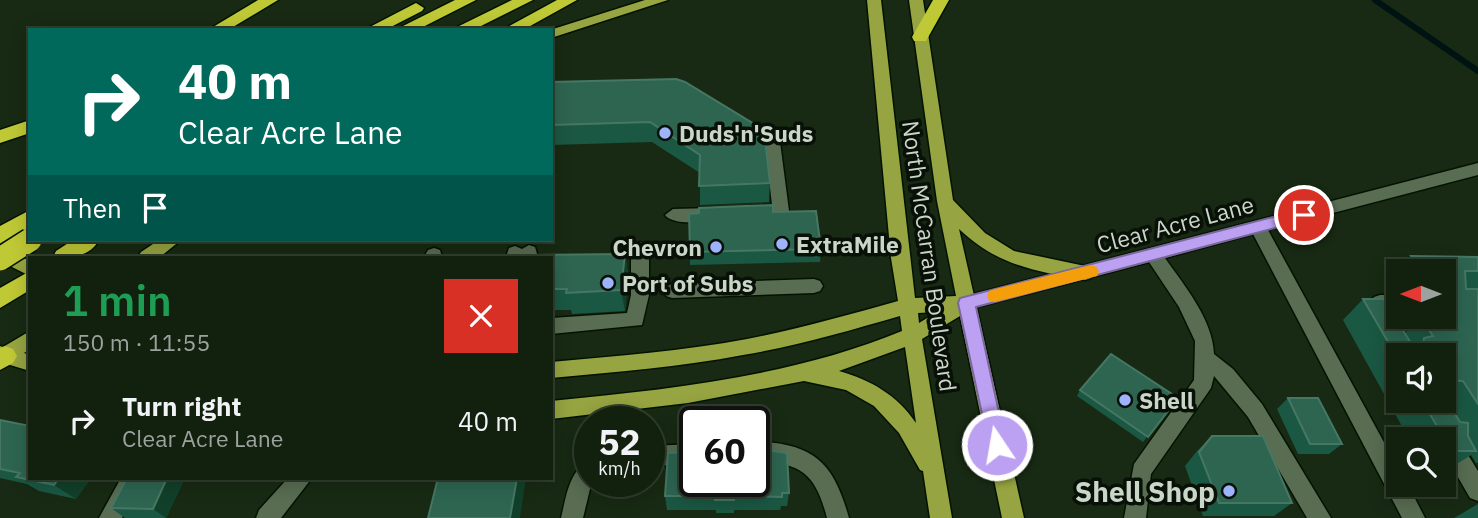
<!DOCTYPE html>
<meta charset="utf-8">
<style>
body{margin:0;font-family:"IBM Plex Sans",sans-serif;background:#1b2817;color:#f1f3f6;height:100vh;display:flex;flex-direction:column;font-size:26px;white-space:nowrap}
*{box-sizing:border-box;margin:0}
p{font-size:23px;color:#9ca39e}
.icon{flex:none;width:38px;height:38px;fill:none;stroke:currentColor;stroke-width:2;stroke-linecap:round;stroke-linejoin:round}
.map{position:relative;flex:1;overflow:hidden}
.side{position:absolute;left:28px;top:256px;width:525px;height:224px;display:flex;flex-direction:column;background:#12200e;border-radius:0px;box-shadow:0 4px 18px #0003,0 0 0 2px #313e2e}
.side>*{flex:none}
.banner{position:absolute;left:28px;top:28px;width:525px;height:214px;border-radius:0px;box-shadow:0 4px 18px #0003,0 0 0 2px #313e2e;background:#00695c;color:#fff;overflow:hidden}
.needle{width:46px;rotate:270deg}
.fabs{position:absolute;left:1386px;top:259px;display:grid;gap:14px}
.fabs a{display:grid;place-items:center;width:70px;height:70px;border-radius:0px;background:#12200e;box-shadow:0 4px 18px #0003,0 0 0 2px #313e2e;font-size:35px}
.speed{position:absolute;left:574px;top:406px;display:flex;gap:14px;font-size:35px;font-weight:700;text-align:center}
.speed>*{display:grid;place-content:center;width:91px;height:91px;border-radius:50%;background:#12200e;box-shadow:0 4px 18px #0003,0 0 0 2px #313e2e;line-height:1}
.speed small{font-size:18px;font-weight:400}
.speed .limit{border:4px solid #111;border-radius:10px;background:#fff;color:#111}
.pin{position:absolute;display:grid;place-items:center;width:60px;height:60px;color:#fff;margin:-30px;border:4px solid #fff;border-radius:50%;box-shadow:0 2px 7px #0007}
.me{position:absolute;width:77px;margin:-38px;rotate:348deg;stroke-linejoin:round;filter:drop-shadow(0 0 5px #0008)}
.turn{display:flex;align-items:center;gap:24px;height:147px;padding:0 35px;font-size:32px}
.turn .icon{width:91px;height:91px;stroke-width:2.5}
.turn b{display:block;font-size:49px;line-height:60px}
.then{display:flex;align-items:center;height:66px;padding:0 35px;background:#0003;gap:14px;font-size:26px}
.round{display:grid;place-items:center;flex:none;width:74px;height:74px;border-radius:0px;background:#1b2817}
.summary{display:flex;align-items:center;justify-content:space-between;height:119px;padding:0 35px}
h1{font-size:42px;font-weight:600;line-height:52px;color:#1e9e55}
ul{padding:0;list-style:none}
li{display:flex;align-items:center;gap:21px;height:91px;padding:0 35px}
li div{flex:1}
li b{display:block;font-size:26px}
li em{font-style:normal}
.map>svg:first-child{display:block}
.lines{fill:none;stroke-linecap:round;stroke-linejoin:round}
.stream{stroke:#001313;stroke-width:6}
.minor-casing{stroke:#031301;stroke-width:3}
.major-casing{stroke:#031301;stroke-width:3}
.highway-casing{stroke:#031301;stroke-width:3}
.minor{fill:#586d52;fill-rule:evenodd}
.major{fill:#96a441;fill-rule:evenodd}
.highway{fill:#bfc835;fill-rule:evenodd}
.highway-bridge-casing{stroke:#031301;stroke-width:26;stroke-linecap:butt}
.highway-bridge{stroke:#bfc835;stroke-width:23}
.wall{fill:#1a5843;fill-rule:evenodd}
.shaded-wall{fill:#11402a}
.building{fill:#2d6551;stroke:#467764;stroke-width:2}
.route{fill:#bca0f2;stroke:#7a689d;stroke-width:2}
.slow{fill:#f59e0b}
.poi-dot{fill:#9db4fd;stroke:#081007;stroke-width:2.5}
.labels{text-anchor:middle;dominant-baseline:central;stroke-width:7;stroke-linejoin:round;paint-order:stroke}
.poi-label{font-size:23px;font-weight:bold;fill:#cad6c7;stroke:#081007;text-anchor:start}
.street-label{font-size:23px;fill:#cad6c7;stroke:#081007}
.near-poi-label{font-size:28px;font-weight:bold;fill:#cad6c7;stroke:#081007;text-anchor:end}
</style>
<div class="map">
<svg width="1478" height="518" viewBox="0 0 1478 518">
<rect width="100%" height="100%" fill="#182a13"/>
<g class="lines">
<path class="stream" d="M1375,0L1478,71"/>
<g class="minor-casing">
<path id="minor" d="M745,119L780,142L789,211L787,215L750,218L742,212L750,206L772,205L765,144L740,128L737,124Z
M1478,163V175L1268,230L1398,468V485H1408L1425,518H1402L1253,234L1165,258C1184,285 1213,320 1214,354L1233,369L1262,404L1331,518H1307L1248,417L1214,376L1211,388L1151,474L1146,518H1124L1134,464L1194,380L1195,341L1179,307L1149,262L966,310L960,308L957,303L960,298L966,296Z
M712,208L720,214C713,224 672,226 665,215L673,209Z
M640,242L646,244L649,249V295L642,325L551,334V318L627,313L631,295V249L634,244Z
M529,245L535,247L538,257H506L509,248L515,246L522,249Z
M434,248L440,250L442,257H424L428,250Z
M814,279L820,281L823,286L820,291L814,293L672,298L666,296L663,291L666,286L672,284Z
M1380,295H1398V309H1384L1381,312L1407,355H1398V365L1391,363L1362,311L1374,297Z
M1414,401H1435L1478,471V501L1470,498L1444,453V439H1436Z
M754,441C814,444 833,461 849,518H827C815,472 801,463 754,461Z
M695,444V464L649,466V446Z
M590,461V481H595L590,489L583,518H561C566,498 569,469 590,461Z
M121,478H143L122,518H99Z
M288,478H312L281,518H256L259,510Z"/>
</g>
<g class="major-casing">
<path id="major" d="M645,0H668L551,38L550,30Z
M867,0H881L915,298L956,296L937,201L909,0H923L953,200L985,233L1014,251L1085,266L1091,268L1094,273L1091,278L1085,280C1035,271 998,266 959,229L1024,518H1002L960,316L922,339L952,518H930L923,471L920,470L899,433L874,406L846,390L804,381L688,403L551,419V401C671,389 790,377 902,331L900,316C848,331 797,346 743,355C680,367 616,372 551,378V362C617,356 683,351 747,339C798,329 848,315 898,301L891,258ZM937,312L919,323L918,313ZM905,347L916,423C897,395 871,380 839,371Z
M159,240H181L160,257H138L141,252Z
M0,246L30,261V276L0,261Z
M30,331V349L24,353L30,355V371L0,362V346L3,347Z"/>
</g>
<g class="highway-casing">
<path id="highway" d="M258,0H278L228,30H208Z
M455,0H476L417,30H395Z
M512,0H533L473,30H451Z
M557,0H577L523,30H502Z
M933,0H949L926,41H914L912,37Z
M416,3L424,8L422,11L385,30H364Z
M30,120V133L0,143V130Z
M30,210V227L0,244V226Z
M73,240H99C89,258 71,257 53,257L56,251Z
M30,271V290L0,308V288Z
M5,346L13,349L17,356L13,363L0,370V348Z"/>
</g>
<use href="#minor" class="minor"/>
<use href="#major" class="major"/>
<use href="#highway" class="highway"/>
<g class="highway-bridge-casing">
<path id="highway-bridge" d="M0,259L30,240"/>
</g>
<use href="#highway-bridge" class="highway-bridge"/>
</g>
<path class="wall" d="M676,79L770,183L769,202L700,205V173L652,142L551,145V82Z
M773,212L821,249L820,262L690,265V252Z
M625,254L628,275L625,311L572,314L571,310H551V257Z
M1411,256L1478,257V463H1476L1471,455L1449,469H1444V439H1409L1343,320L1363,299L1405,333L1417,322L1414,317H1444V271H1398V291L1390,277ZM1398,355H1444V401H1398Z
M1080,390L1178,398L1143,442L1077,396Z
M1288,398L1342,444L1329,454H1298L1277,409Z
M0,420L91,478L76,499L39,491L27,484L0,478Z
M1212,436L1292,503L1274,516H1203L1185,466L1197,451Z
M185,478L166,518H125L111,508Z
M789,493L787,506H781L780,510H734V513H716V510H667L665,496Z
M1478,504V518H1454Z"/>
<path class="shaded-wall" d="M625,254L628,275L625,311L621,290Z
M59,478H91L76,499L54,485Z
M167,478H185L166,518L153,509Z
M517,478H526L520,518H510Z"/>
<path class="building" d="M676,79L685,82L764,130L770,183L699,186L700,155L650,122L551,125V82Z
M773,205V212L816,211L821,249L690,252L689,214L699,213V208Z
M625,254L621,290L566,293L567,289H551V257H530V255Z
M1411,256L1478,257V271H1465L1466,289H1478V404L1463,381L1444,380V355H1398V359L1363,299H1384L1412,345L1423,347L1424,338L1433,336L1422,318H1450L1444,307V271H1421Z
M1111,354L1178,398L1148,437L1080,390Z
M1444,396L1460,422L1468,423V436L1476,451H1452L1422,401H1444Z
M1288,398H1318L1342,444H1310Z
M0,420L30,426V478H59L54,485L16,477L20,473L0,469Z
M1212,436H1263L1292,503H1219L1199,452Z
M754,448L787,453L789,493H782V497L734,496V500H715V496H665L668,453L694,452L695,450V481H754Z
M127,478H167L153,509L111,508Z
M438,478H517L510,518H428Z"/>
<path class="route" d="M1304,209L1309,211L1312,215L1309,219L976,307L1006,445L1004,451L997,454L990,451L958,303L960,298Z"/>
<path class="slow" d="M1091,265L1097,267L1099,272L1097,276L995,302L989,301L987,296L989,291L995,289Z"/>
<g class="poi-dot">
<circle cx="665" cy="133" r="7"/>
<circle cx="782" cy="244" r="7"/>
<circle cx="716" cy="247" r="7"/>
<circle cx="608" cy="283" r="7"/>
<circle cx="1125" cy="400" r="7"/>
<circle cx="1229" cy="491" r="7"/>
</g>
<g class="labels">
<g class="poi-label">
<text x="679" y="133">Duds'n'Suds</text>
<text x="796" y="244">ExtraMile</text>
<text x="702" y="247" text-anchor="end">Chevron</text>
<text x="622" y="283">Port of Subs</text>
<text x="1139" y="400">Shell</text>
</g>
<g class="street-label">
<text transform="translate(1175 224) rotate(-15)">Clear Acre Lane</text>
<text transform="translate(930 256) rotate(82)">North McCarran Boulevard</text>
</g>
<g class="near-poi-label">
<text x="1215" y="491">Shell Shop</text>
</g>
</g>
</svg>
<div class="fabs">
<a><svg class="needle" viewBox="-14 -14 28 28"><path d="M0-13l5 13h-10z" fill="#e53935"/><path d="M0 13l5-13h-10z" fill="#9ca39e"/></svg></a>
<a><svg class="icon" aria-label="sound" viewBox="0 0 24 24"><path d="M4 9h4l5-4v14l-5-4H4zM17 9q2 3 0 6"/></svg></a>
<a><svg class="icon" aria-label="search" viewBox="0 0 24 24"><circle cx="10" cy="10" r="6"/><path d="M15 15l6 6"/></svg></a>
</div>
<div class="speed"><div>52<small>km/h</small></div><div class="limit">60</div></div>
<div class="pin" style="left:1304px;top:215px;background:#d93025"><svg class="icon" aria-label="arrive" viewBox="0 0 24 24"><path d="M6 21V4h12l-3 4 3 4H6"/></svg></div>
<svg class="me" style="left:997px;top:445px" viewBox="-20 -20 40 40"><circle r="17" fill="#bca0f2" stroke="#fff" stroke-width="3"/><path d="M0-11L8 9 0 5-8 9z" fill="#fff"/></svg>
<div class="banner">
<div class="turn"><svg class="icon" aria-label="right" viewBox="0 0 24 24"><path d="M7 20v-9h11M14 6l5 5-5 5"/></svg><div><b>40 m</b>Clear Acre Lane</div></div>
<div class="then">Then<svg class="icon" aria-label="arrive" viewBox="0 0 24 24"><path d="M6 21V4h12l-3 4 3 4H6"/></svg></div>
</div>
<section class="side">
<div class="summary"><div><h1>1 min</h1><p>150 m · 11:55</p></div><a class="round" style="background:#d93025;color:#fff"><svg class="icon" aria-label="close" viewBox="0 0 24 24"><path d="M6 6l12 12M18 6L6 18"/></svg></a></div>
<ul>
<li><svg class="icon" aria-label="right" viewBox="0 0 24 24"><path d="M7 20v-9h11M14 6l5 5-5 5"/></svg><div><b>Turn right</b><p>Clear Acre Lane</p></div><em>40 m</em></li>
</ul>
</section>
</div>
